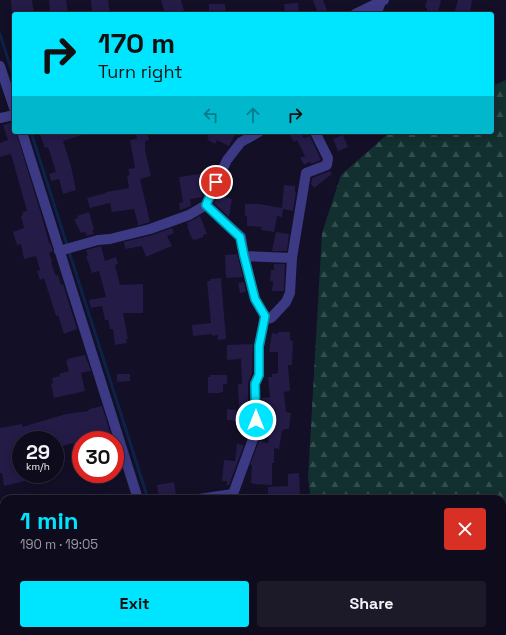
<!DOCTYPE html>
<meta charset="utf-8">
<style>
body{margin:0;font-family:"Space Grotesk",sans-serif;background:#1c1929;color:#f1f3f6;height:100vh;display:flex;flex-direction:column;font-size:15px;white-space:nowrap}
*{box-sizing:border-box;margin:0}
p{font-size:13px;color:#9b9ba3}
.icon{flex:none;width:22px;height:22px;fill:none;stroke:currentColor;stroke-width:2;stroke-linecap:round;stroke-linejoin:round}
.map{position:relative;flex:1;overflow:hidden}
.side{position:absolute;left:0px;top:495px;width:506px;height:140px;display:flex;flex-direction:column;background:#0e0b1c;border-radius:12px 12px 0 0;box-shadow:0 2px 10px #0003,0 0 0 1px #2e2b3b}
.side>*{flex:none}
.banner{position:absolute;left:12px;top:12px;width:482px;height:122px;border-radius:4px;box-shadow:0 2px 10px #0003,0 0 0 1px #2e2b3b;background:#00e5ff;color:#111;overflow:hidden}
.speed{position:absolute;left:12px;top:431px;display:flex;gap:8px;font-size:20px;font-weight:700;text-align:center}
.speed>*{display:grid;place-content:center;width:52px;height:52px;border-radius:50%;background:#0e0b1c;box-shadow:0 2px 10px #0003,0 0 0 1px #2e2b3b;line-height:1}
.speed small{font-size:10px;font-weight:400}
.speed .limit{border:6px solid #d22;background:#fff;color:#111}
.pin{position:absolute;display:grid;place-items:center;width:34px;height:34px;color:#fff;margin:-17px;border:2px solid #fff;border-radius:50%;box-shadow:0 1px 4px #0007}
.me{position:absolute;width:44px;margin:-22px;rotate:0deg;stroke-linejoin:round;filter:drop-shadow(0 0 3px #0008)}
.turn{display:flex;align-items:center;gap:14px;height:84px;padding:0 20px;font-size:18px}
.turn .icon{width:52px;height:52px;stroke-width:2.5}
.turn b{display:block;font-size:28px;line-height:34px}
.lanes{display:flex;align-items:center;height:38px;padding:0 20px;background:#0003;justify-content:center;gap:20px;direction:ltr}
.lanes .off{opacity:.35}
.round{display:grid;place-items:center;flex:none;width:42px;height:42px;border-radius:4px;background:#1c1929}
.overview{display:flex;align-items:center;justify-content:space-between;height:68px;padding:0 20px}
h1{font-size:24px;font-weight:700;line-height:30px;color:#00e5ff}
.cta{display:flex;gap:8px;margin-top:auto;padding:8px 20px}
.cta a{flex:1;height:46px;border-radius:4px;background:#00e5ff;color:#111;font-size:16px;font-weight:700;line-height:46px;text-align:center}
.cta a+a{background:#1c1929;color:#f1f3f6}
.map>svg:first-child{display:block}
.forest{fill:url(#forest-firs)}
.lines{fill:none;stroke-linecap:round;stroke-linejoin:round}
.stream{stroke:#0c2248;stroke-width:3}
.building{fill:#241b47}
.minor{stroke:#3d3a85;stroke-width:10}
.route-casing{stroke:#0095a6;stroke-width:10}
.route{stroke:#00e5ff;stroke-width:7}
</style>
<div class="map">
<svg width="506" height="635" viewBox="0 0 506 635">
<defs>
<pattern id="forest-firs" width="22" height="20" patternUnits="userSpaceOnUse"><rect width="22" height="20" fill="#12302f"/><path d="M5 1l3.5 6h-7zM16 11l3.5 6h-7z" fill="#344d4e"/></pattern>
</defs>
<rect width="100%" height="100%" fill="#130f26"/>
<path class="forest" d="M506,80V635H320V631H502V499H311L308,478L322,233L341,175L390,132H492V86Z"/>
<g class="lines">
<path class="stream" d="M0,34L14,78
M31,132L148,499
M190,631L191,635"/>
</g>
<path class="building" d="M11,0H32L34,14H12Z
M49,0H66L68,14H50Z
M91,0H108L110,14H92Z
M161,0H181L185,14H165Z
M313,0H323L327,10L318,14Z
M427,0H441L438,13L427,11V8L425,7Z
M458,0H472L470,13L455,11Z
M298,3L299,14H285L284,4Z
M209,4H225L226,14H209Z
M13,122L14,132H16L42,217L49,243H50L53,251L49,253L52,261L51,262L56,276L58,275L61,285L63,284L77,329L64,334L58,315L56,316L44,278L40,280L37,271L40,270L36,256L24,259L21,244L17,245L13,232L24,228L21,216L23,215L22,212L27,211L11,154L0,157V143L8,140L3,125Z
M39,132H85V134L63,141L71,166L76,190L63,194L59,179L51,181L49,174L56,172L48,147L45,148Z
M136,132H147L149,140L145,141V150L151,176L140,179L150,222L137,226L138,224L134,209L112,212L110,203L90,208L87,198L106,193V192L129,188L127,176L130,175L128,169L135,168L130,140L137,139Z
M210,132H228L235,135L229,146L217,140L215,144L208,140L209,139L207,138Z
M288,132H309L302,136L304,138L310,136L321,160L311,164L310,162L304,165L300,158L305,156L297,140L294,142Z
M343,135L348,147L338,151L333,139Z
M330,171L332,174L314,188L311,184L312,178Z
M200,174L203,195L202,197L190,199L191,206L180,210L179,203L183,202L179,177Z
M284,185L295,186V192H296L293,211L283,209L282,217L277,216L274,232L261,230L262,227L247,226V216H245V204H259L282,208Z
M218,195L232,199L229,217L214,203Z
M89,212L94,229L92,230L94,234L87,236L85,232L81,233L74,219L78,218L77,216Z
M200,216L207,234L203,235V237L195,240L192,239L187,226H188L187,223Z
M172,228L174,233L167,236L172,246L160,251L146,257L142,246L125,249L124,242L152,235Z
M276,232L289,234L287,251H272Z
M101,246L105,261L116,257L118,264L115,265L120,285L143,284V313H123L128,339H126L127,343L115,345L113,329H110L108,320H105L102,306L91,308L89,300L106,297L99,271L92,273L86,256L88,255L86,250Z
M237,254L243,277L226,278L225,255Z
M274,264H285L284,291H272L273,281H270L271,270H274Z
M221,278L226,339L218,340V335L212,336V334L193,336L192,325L211,323L207,281H210V279Z
M244,282L246,292L240,293L238,283Z
M278,332H290V340L293,341L292,365H288L290,391L284,392L286,412L291,413L289,429H284V431L282,430L279,449L274,448V463H272V485L253,484V483H251L252,465H250L259,441L268,443L272,406H262V398L270,397L268,377H272V374L278,373V352H269L272,333L278,334Z
M253,344L252,373L248,383V410H239L238,384H242L241,359L227,360V345Z
M85,355L91,371L81,373L85,391L54,398L51,384L53,383L52,378L60,376L59,374L69,371L66,361L68,360L67,359Z
M117,374H130V381L117,382Z
M210,375H227V384H223V392H220V393H208V377H210Z
M102,406L111,435L92,439V440H81V467L77,468L73,443L59,447L58,443L56,444L55,440H21V474H24L25,481L4,486L2,473H0V428L22,424V427L66,414L88,411L89,409Z
M227,409L237,410L236,421L227,420Z
M237,444L244,445L229,485H227V481H222L224,460L235,461Z
M299,473L300,494L282,495V497H278V499H268V487L288,486V474Z
M174,482L176,495L172,496L173,499H159L157,485Z"/>
<g class="lines">
<path class="minor" d="M355,14L384,0
M376,14L381,2
M0,66L14,108
M0,118L14,115
M22,132L138,499
M59,251L98,240L110,239L150,229L189,215L206,205L227,160L241,142L259,132
M244,256L292,258
M264,320L271,318L286,302L290,293L292,258L306,173L327,165L328,158L315,132
M199,499L233,494L253,439L255,428V383L259,375V346L265,316L255,299L244,256L241,237L206,205
M180,631L182,635
M266,631L268,635"/>
</g>
<g class="lines">
<g class="route-casing">
<path id="route" d="M216,182L206,205L240,237L244,256L255,299L265,316L259,346V375L255,384L256,420"/>
</g>
<use href="#route" class="route"/>
</g>
</svg>
<div class="speed"><div>29<small>km/h</small></div><div class="limit">30</div></div>
<div class="pin" style="left:216px;top:182px;background:#d93025"><svg class="icon" aria-label="arrive" viewBox="0 0 24 24"><path d="M6 21V4h12l-3 4 3 4H6"/></svg></div>
<svg class="me" style="left:256px;top:420px" viewBox="-20 -20 40 40"><circle r="17" fill="#00e5ff" stroke="#fff" stroke-width="3"/><path d="M0-11L8 9 0 5-8 9z" fill="#fff"/></svg>
<div class="banner">
<div class="turn"><svg class="icon" aria-label="right" viewBox="0 0 24 24"><path d="M7 20v-9h11M14 6l5 5-5 5"/></svg><div><b>170 m</b>Turn right</div></div>
<div class="lanes"><svg class="icon off" aria-label="left" viewBox="0 0 24 24"><path d="M17 20v-9H6M10 6l-5 5 5 5"/></svg><svg class="icon off" aria-label="ahead" viewBox="0 0 24 24"><path d="M12 20V5M6 11l6-6 6 6"/></svg><svg class="icon" aria-label="right" viewBox="0 0 24 24"><path d="M7 20v-9h11M14 6l5 5-5 5"/></svg></div>
</div>
<section class="side">
<div class="overview"><div><h1>1 min</h1><p>190 m · 19:05</p></div><a class="round" style="background:#d93025;color:#fff"><svg class="icon" aria-label="close" viewBox="0 0 24 24"><path d="M6 6l12 12M18 6L6 18"/></svg></a></div>
<div class="cta"><a>Exit</a><a>Share</a></div>
</section>
</div>
